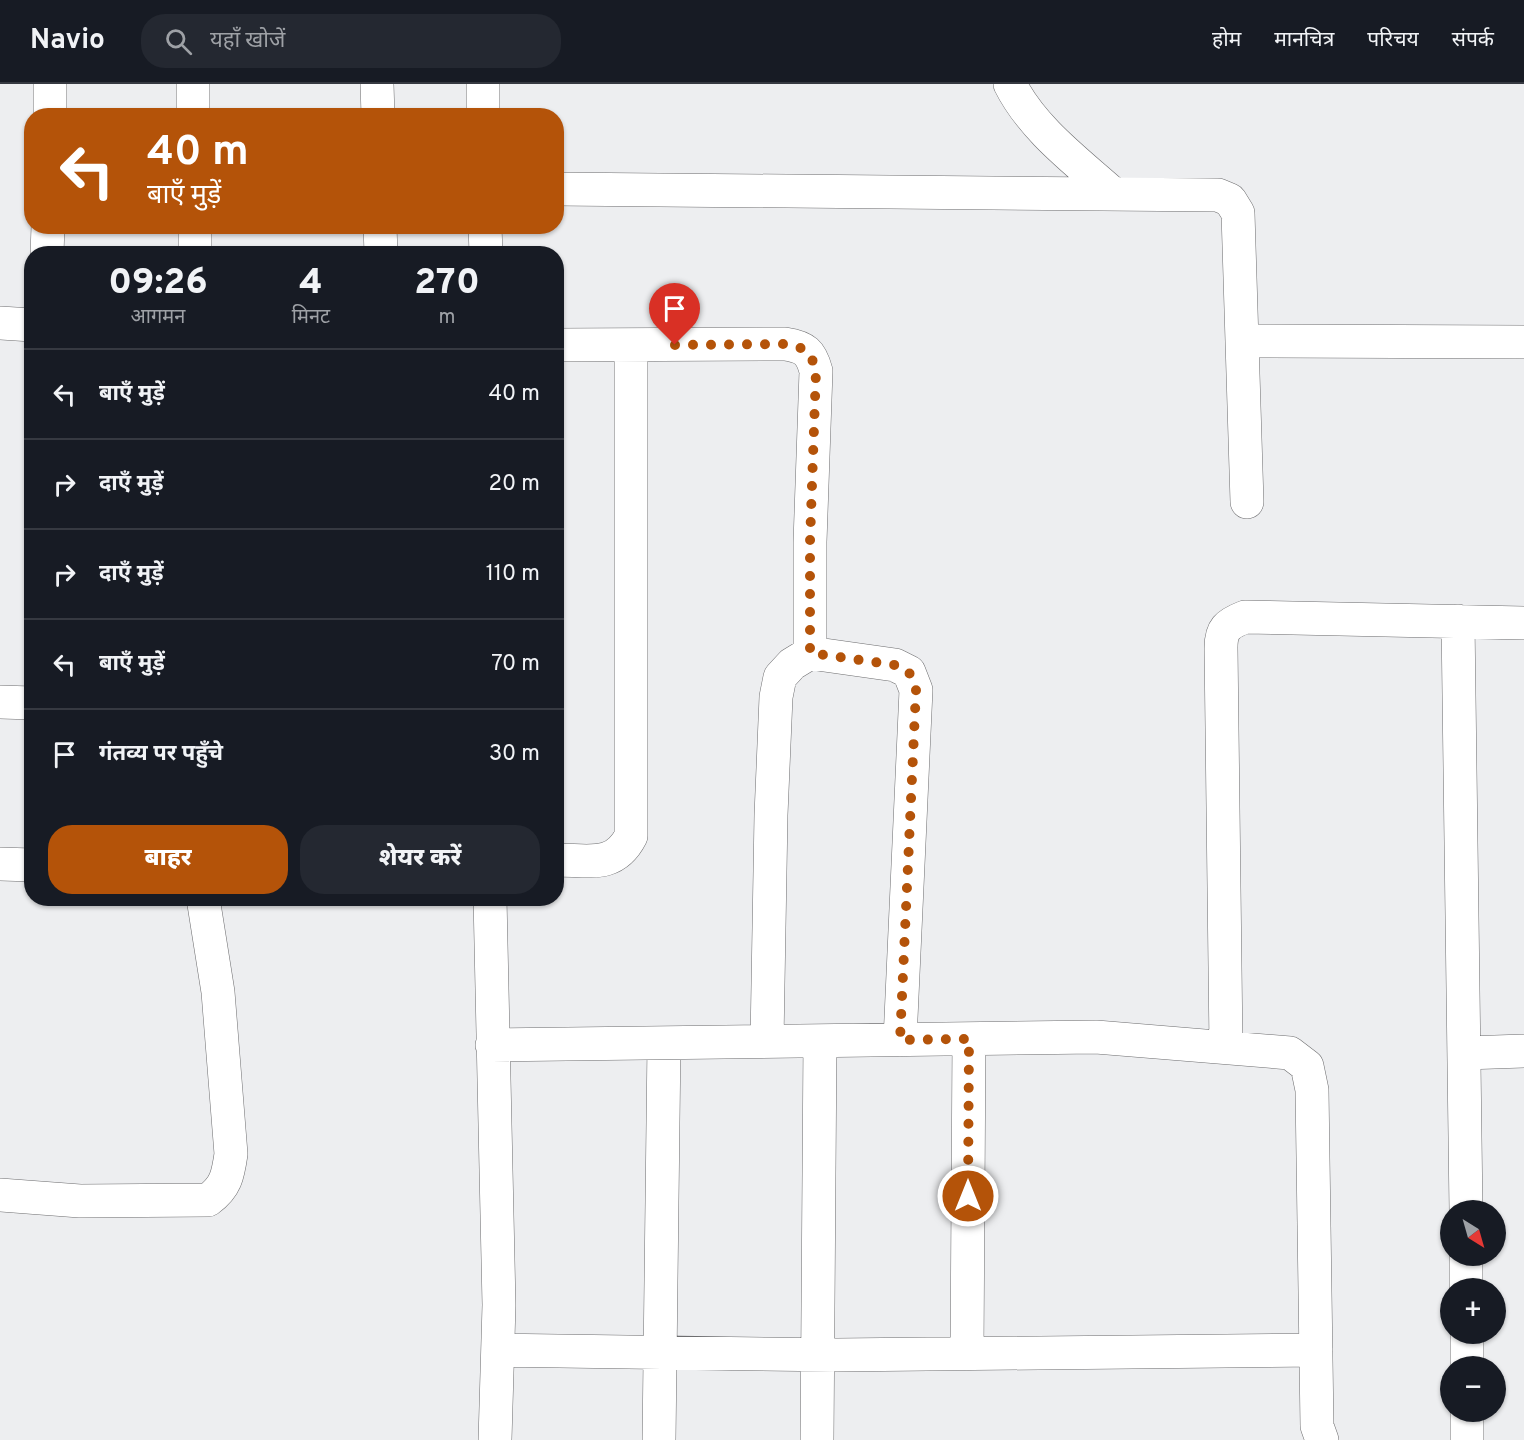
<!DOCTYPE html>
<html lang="hi">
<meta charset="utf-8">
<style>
body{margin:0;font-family:Overpass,"Noto Sans Devanagari",sans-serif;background:#242831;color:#f1f3f6;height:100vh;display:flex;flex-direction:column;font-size:22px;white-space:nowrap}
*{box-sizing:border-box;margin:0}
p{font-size:20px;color:#9ea1a6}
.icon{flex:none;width:33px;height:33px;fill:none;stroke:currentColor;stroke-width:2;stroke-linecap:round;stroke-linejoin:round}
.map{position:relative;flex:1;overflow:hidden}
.side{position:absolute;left:24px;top:162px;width:540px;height:660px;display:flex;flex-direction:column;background:#171b24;border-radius:24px;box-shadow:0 2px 4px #0004}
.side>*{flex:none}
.guide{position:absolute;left:24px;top:24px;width:540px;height:126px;border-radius:24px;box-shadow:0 2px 4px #0004;background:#b45309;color:#fff;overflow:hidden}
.needle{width:39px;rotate:143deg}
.buttons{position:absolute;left:1440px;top:1116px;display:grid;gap:12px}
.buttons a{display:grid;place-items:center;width:66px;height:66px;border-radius:50%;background:#171b24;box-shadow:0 2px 4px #0004;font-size:30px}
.pin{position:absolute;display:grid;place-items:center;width:51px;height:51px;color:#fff;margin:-62px -26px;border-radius:50% 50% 50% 0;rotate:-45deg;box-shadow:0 0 6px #0007}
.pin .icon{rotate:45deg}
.me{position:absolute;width:66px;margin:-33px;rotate:0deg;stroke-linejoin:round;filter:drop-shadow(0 0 4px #0008)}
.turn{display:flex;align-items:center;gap:21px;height:126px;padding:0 24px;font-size:27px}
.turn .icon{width:78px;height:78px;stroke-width:2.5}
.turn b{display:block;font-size:42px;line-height:51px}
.eta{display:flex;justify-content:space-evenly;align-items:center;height:102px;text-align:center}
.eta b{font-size:36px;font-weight:800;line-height:42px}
.action{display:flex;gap:12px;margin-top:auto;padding:12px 24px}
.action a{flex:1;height:69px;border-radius:24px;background:#b45309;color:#fff;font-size:24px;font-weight:800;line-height:69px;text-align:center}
.action a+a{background:#242831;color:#f1f3f6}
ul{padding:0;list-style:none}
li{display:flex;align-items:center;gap:18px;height:90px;padding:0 24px;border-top:2px solid #363941}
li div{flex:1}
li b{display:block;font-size:22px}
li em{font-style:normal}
header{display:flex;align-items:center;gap:36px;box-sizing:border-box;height:84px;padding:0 30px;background:#171b24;border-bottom:2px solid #363941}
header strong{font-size:28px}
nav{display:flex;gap:33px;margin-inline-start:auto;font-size:21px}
.search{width:420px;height:54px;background:#242831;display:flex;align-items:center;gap:15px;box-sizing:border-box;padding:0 21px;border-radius:24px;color:#9ea1a6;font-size:22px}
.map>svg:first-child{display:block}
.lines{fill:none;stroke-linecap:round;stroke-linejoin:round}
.street-casing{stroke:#6d6d6f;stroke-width:34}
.street{stroke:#fff;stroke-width:33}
.route{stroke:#b45309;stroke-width:10;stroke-dasharray:0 18}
</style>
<header>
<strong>Navio</strong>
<div class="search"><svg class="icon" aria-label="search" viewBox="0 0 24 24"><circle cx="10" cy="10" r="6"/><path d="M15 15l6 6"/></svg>यहाँ खोजें</div>
<nav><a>होम</a><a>मानचित्र</a><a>परिचय</a><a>संपर्क</a></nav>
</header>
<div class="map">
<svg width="1524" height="1356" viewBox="0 0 1524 1356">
<rect width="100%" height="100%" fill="#edeef0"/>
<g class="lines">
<g class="street-casing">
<path id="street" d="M193,0V32
M377,0L378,32
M483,0V32
M1010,0C1032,44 1075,76 1111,108
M50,32V0
M556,105L1218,111L1230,116L1238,129L1247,418
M195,142V170
M380,142L381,170
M485,142L486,170
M47,170L48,142
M0,239L32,241
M1242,257L1524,258
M556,261L785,260C805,263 811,268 816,287L810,458V569L895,581L909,588L916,606L900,956
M1458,537L1466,1126
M0,618L32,619
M556,776C589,776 614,785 631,752V261
M0,780L32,781
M490,814L499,1221L495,1356
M767,957L771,731L776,613L780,593L792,580L810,569
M492,961L1096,953L1290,969L1307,982L1312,1006L1317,1342L1322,1356
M1226,962L1221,564C1221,545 1227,540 1245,533L1524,539
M1465,969L1524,967
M0,1111L80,1117L208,1116C226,1103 228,1091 231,1070L218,908L203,814
M1466,1172V1204
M1467,1250V1282
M498,1266L837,1271L1316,1266
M967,1270L969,955
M1467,1328V1356
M659,1356L664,959
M817,1356L820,957"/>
</g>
<use href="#street" class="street"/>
</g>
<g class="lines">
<path class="route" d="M675,261L785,260C805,263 811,268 816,287L810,458V569L895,581L909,588L916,606L900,956L969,955L968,1112"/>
</g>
</svg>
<div class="buttons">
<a><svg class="needle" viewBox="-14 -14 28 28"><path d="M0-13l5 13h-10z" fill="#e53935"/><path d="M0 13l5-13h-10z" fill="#9ea1a6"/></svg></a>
<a>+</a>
<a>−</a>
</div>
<div class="pin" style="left:675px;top:261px;background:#d93025"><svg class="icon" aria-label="arrive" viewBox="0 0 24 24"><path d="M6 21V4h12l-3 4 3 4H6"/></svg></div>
<svg class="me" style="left:968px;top:1112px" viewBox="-20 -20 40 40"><circle r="17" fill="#b45309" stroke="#fff" stroke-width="3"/><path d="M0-11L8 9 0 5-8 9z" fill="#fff"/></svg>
<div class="guide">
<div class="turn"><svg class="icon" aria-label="left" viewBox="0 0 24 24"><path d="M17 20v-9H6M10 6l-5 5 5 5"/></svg><div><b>40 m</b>बाएँ मुड़ें</div></div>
</div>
<section class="side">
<div class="eta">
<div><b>09:26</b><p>आगमन</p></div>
<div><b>4</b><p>मिनट</p></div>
<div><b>270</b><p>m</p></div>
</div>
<ul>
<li><svg class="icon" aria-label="left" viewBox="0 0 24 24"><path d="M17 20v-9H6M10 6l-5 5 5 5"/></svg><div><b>बाएँ मुड़ें</b></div><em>40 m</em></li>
<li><svg class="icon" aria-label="right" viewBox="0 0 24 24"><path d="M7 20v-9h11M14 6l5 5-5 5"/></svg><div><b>दाएँ मुड़ें</b></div><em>20 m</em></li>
<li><svg class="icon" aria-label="right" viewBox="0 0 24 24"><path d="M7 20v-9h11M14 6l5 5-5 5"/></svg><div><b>दाएँ मुड़ें</b></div><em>110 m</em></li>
<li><svg class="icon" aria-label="left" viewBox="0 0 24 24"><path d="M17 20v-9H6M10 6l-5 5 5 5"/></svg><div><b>बाएँ मुड़ें</b></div><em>70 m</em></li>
<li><svg class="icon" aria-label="arrive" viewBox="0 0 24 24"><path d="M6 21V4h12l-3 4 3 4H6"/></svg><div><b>गंतव्य पर पहुँचे</b></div><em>30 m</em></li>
</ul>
<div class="action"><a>बाहर</a><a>शेयर करें</a></div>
</section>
</div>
